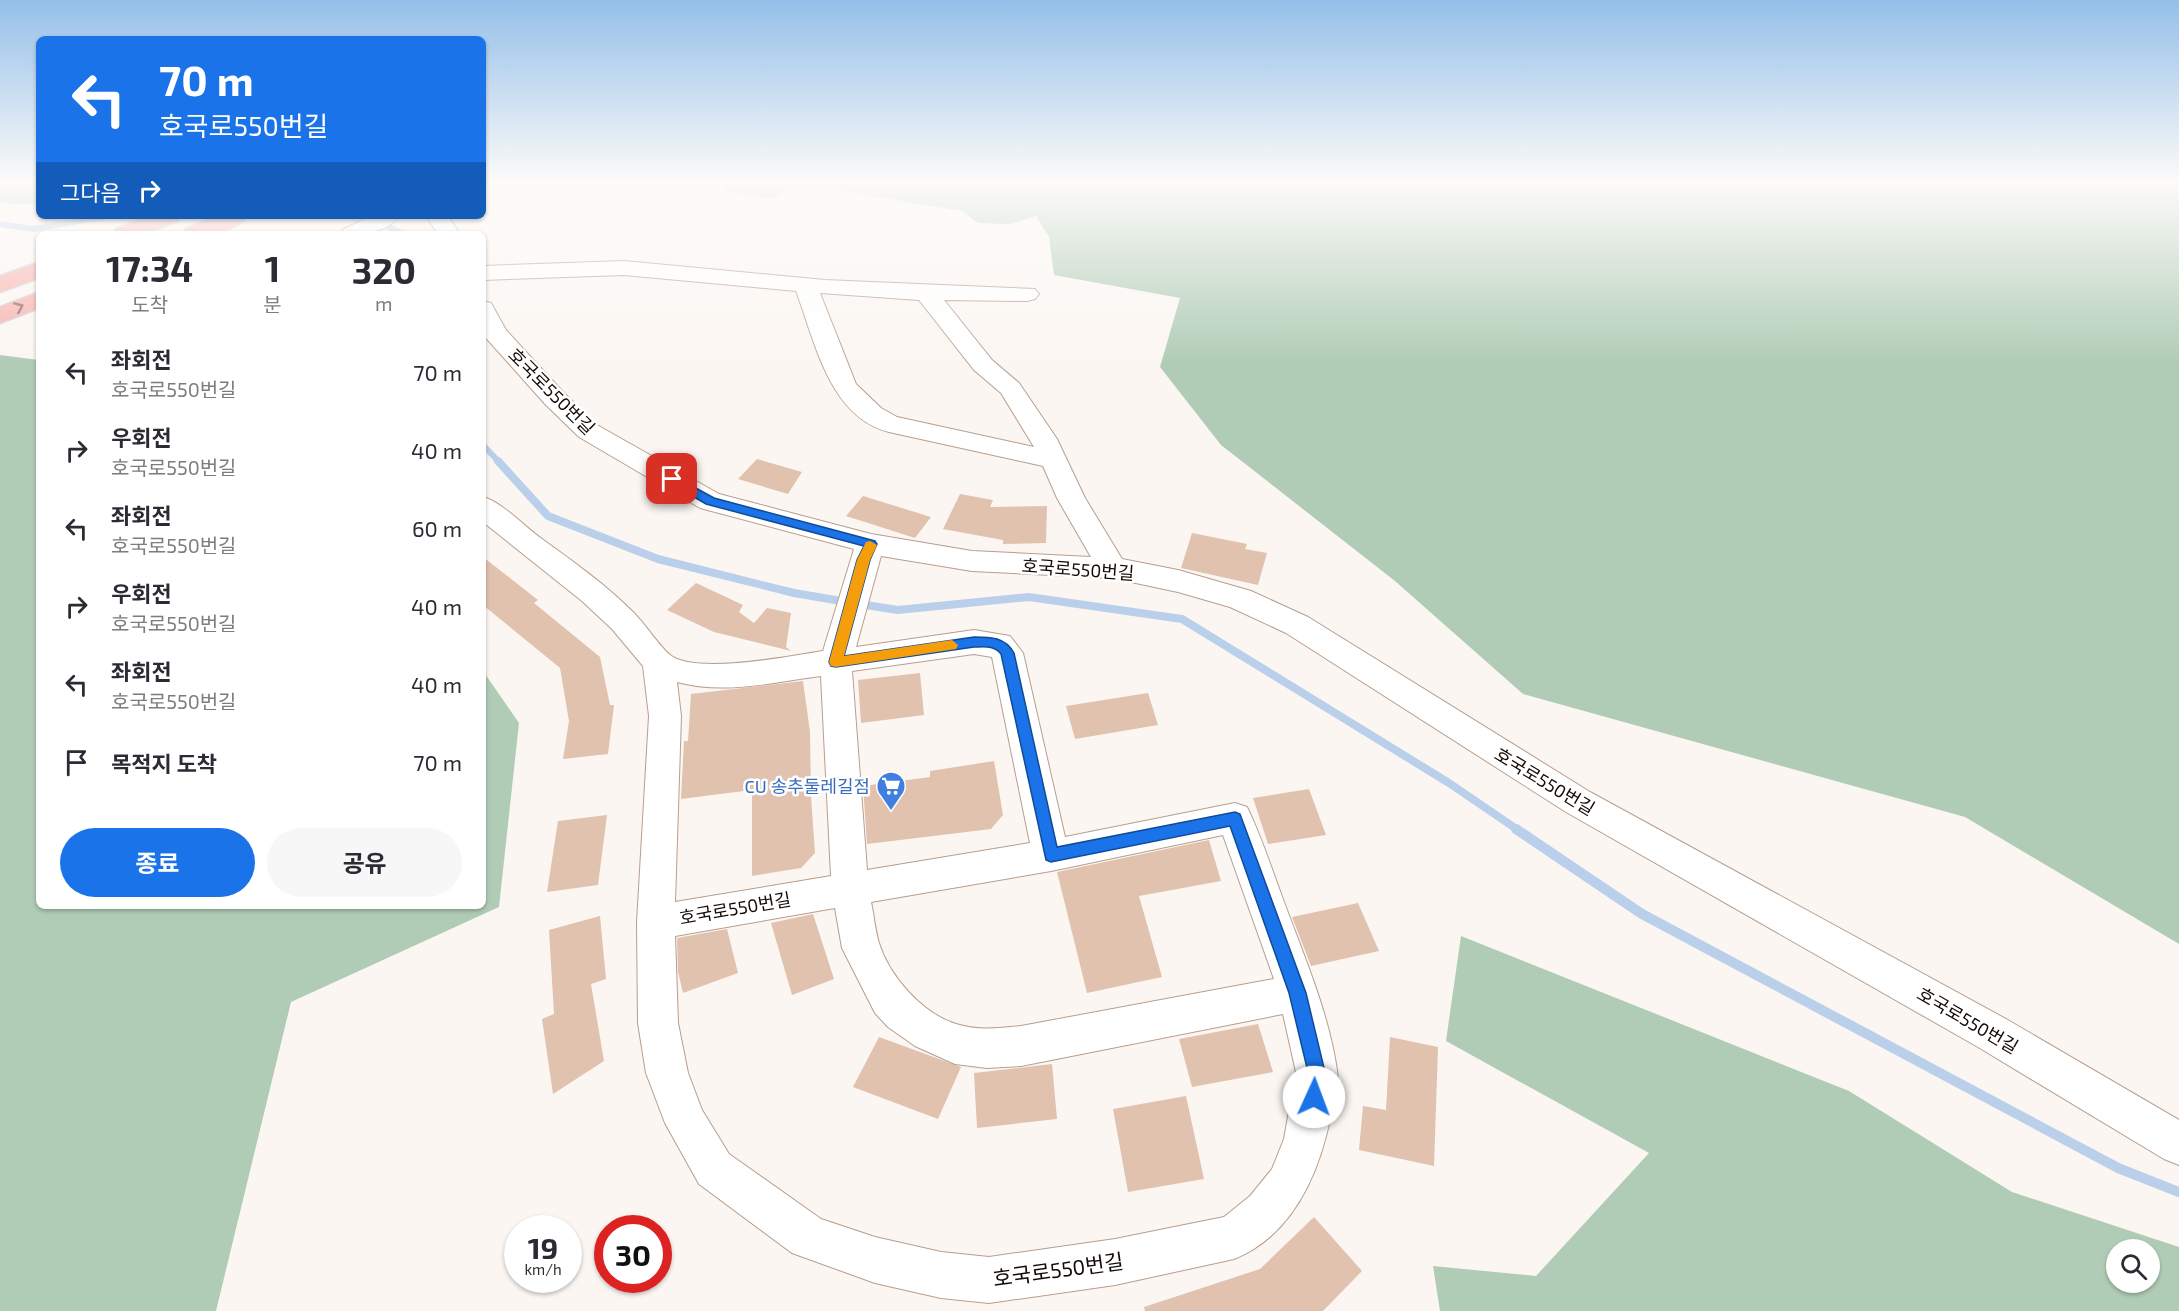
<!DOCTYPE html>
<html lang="ko">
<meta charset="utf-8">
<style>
body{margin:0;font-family:"Exo 2","Noto Sans KR",sans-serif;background:#f7f7f7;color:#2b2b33;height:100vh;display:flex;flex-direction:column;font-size:22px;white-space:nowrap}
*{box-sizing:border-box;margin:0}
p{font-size:20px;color:#7c7c81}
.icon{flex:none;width:33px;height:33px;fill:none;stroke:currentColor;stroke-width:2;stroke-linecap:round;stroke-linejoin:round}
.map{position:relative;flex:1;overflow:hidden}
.drawer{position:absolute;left:36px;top:231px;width:450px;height:678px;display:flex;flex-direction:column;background:#fff;border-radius:9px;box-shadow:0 2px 4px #0004}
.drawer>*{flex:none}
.guide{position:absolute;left:36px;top:36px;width:450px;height:183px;border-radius:9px;box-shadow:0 2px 4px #0004;background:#1a73e8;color:#fff;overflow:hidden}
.fabs{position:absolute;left:2106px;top:1239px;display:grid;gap:12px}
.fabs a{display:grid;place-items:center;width:54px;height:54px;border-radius:50%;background:#fff;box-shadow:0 2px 4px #0004;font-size:30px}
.speed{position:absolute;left:504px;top:1215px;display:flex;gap:12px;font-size:30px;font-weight:700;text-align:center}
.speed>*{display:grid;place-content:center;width:78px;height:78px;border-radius:50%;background:#fff;box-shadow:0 2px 4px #0004;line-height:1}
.speed small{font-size:15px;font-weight:400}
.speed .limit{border:9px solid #d22;background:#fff;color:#111}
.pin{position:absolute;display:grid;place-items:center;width:51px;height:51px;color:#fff;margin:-26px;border-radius:12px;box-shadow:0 3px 9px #0006}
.me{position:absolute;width:66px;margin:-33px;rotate:2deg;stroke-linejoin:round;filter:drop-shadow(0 0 4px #0008)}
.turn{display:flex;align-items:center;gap:21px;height:126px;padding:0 24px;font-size:27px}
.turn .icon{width:78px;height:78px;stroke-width:2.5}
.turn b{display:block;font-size:42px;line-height:51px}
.then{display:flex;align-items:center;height:57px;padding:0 24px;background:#0003;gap:12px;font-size:22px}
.eta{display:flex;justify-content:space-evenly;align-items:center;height:102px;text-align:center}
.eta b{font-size:36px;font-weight:700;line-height:42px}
.action{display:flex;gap:12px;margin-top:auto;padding:12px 24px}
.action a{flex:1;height:69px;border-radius:36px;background:#1a73e8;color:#fff;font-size:24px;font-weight:700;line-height:69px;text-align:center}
.action a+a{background:#f7f7f7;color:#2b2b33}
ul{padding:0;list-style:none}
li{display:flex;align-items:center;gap:18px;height:78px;padding:0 24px}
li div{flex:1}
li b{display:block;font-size:22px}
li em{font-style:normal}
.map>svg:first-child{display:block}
.forest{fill:#b0ccb6;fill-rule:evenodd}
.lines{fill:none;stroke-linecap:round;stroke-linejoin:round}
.stream-far2{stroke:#bad0ea;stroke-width:6}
.stream-far1{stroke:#bad0ea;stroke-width:8}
.stream{stroke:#bad0ea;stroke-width:10}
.building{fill:#e0c2af}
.minor-casing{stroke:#b89e8d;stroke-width:2}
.motorway-casing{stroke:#d5d3d2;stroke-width:3}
.minor{fill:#fff;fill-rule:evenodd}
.motorway{fill:#f7b2ad;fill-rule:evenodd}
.oneway{stroke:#916762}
.route{fill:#1a73e8;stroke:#114b97;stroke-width:1.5}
.slow{fill:#f59e0b}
.labels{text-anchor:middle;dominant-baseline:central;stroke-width:5;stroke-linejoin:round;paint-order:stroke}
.street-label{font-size:18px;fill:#140b06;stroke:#fff}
.shop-label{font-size:18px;fill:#366cbe;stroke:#fff;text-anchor:end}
.near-street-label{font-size:21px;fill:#140b06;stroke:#fff}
</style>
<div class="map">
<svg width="2179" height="1311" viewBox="0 0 2179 1311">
<rect width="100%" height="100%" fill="#fbf6f2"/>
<path class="forest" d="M724,181H2179V944L1965,817L1523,694L1395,581L1221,445L1160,367L1180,298L1054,275L1049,237L1036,216L1010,224L978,223L962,211L799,184L771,199L722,191Z
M0,184L39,185V204L0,203Z
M0,355L39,360V906H483V671L519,723L499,907L291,1002L216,1311H0Z
M1461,936L1849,1091L2012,1192L2179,1247V1311H1440L1433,1266L1536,1276L1649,1153L1446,1041ZM2116,1250H2150V1282H2116Z"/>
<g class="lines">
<path class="stream-far2" d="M367,216L403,234
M0,224L33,229L108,216
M483,445L499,462"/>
<path class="stream-far1" d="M498,461L548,516L658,559L794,593L847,602
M859,604L898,610L1029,597L1182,619L1449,783L1518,830"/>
<path class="stream" d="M1516,829L1642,914L2118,1168L2179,1192"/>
</g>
<path class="building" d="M757,459L802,472L788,494L738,479Z
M960,494L993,500L990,507L1047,506L1046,543L1003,544V540L943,529Z
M863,496L931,517L915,538L846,516Z
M1192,533L1247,544L1245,549L1267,553L1258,585L1181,568Z
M483,557L538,600L534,603L600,657L610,705H614L608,754L563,759L569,721L560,668L483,605Z
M696,583L743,605L739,612L754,623L767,608L791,613L786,647L791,651L714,632L667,610Z
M920,673L924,715L861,723L858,680Z
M803,681L810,732L811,796L815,853L801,868L752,876V790L681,799L684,741H688L691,694Z
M1148,693L1158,725L1075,739L1066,706Z
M994,761L1003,815L991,829L867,844L863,786L930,777V771Z
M1309,789L1326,835L1268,844L1253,798Z
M607,815L598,885L547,892L558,821Z
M1209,840L1221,881L1139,896L1162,977L1087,993L1057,872Z
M1358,903L1379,951L1311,966L1292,917Z
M813,914L834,979L792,995L771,923Z
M600,916L606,979L591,984L604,1061L553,1094L542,1019L554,1014L549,930Z
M727,929L738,973L683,993L678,972L677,938Z
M1258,1024L1273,1072L1192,1087L1179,1039Z
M879,1037L961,1067L938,1119L853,1087Z
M1390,1037L1438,1047L1434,1166L1359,1150L1363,1106L1386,1110Z
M1052,1064L1057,1119L977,1128L974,1073Z
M1186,1096L1204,1179L1128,1192L1113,1109Z
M1314,1217L1362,1271L1323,1311H1145L1144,1307L1260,1269Z"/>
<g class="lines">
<g class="minor-casing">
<path id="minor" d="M371,216H399C386,234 360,234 341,234L344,229Z
M426,216H448L460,234H438Z
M624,261L825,280L1035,289L1039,294L1035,299L1027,301L944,300L992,360L1019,383L1057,439L1085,498L1122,559L1178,570L1251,591L1308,617L1590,792L2006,1019L2179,1120V1165L2164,1159L1978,1047L1566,812L1286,633L1230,607L1178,592L1112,578L972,571L881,556L856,647L974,630L1010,636L1023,653L1065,837L1235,803L1247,807C1263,840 1274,876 1287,910C1306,961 1329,1015 1337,1070C1339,1084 1334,1101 1331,1115C1319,1174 1293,1235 1234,1259L1115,1285L989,1303L941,1298L875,1283L792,1253L699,1184L665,1123L646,1073L638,1023L637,922L649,716L643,666L612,629L582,601L483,522V497C502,502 525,527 542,539C574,562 606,585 634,613C645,624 660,647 670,655C695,675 791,656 823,651L854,549L700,508L579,437L545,404L486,338L483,333V301L491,303L506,330L563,392L597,425L719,494L871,534L972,551L1091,557L1057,498L1043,466L889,432C829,417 815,341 796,291L624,275L483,280V266ZM820,293L919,300L974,370L1001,393L1034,447L897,417L881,408L856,384ZM974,654L992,657L1030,843L867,870L852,671ZM821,676L831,876L675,902L681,716L677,682C724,695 774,682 821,676ZM1223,835L1274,979L1021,1026C1000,1028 977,1031 956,1024C923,1014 889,976 879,943C875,930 874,915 871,902L1051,871ZM835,908L842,948L875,1013L888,1027L915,1046L955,1064L987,1068L1021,1066L1283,1014L1296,1072L1284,1139L1272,1169L1250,1196L1224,1217L1115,1239L989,1257L941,1252L875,1237L821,1219L729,1154L702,1110L688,1073L678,1023L675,936Z"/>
</g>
<g class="motorway-casing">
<path id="motorway" d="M149,216H180L177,221L144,234H113L116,229Z
M217,216H247C235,234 202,234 183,234L186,229Z
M39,262V278L0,292V276Z
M39,292V308L0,323V307Z"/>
</g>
<use href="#minor" class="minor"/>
<use href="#motorway" class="motorway"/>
</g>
<defs><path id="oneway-chevron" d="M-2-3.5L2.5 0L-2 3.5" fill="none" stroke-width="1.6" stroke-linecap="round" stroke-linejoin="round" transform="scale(1.5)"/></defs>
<use class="oneway" href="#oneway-chevron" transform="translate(19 307) rotate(-23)"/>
<linearGradient id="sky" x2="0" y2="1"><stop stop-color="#95bfe9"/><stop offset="0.5" stop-color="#fdfbf9"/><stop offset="1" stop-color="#fdfbf9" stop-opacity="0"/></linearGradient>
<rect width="2179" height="364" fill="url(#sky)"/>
<path class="route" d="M672,475L714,498L875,541L877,544L870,560L844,656L974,637C991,637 1005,637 1014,653L1057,847L1235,812L1240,814L1306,993L1325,1072L1321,1103L1314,1106L1308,1103L1305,1097L1308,1072L1289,993L1230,826L1051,862L1046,860L1001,654C994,645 984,647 974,647L836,667L831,666L829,662L857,560L864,546L706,504L668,482L666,479Z"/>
<path class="slow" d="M870,541L877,545L870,560L844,656L952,640L958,645L956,649L836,667L831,666L829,662L857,560L866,542Z"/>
<defs>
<g id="supermarket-pin" transform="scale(1.5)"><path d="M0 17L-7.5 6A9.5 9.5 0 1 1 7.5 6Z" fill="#3f7fe0" stroke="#fff"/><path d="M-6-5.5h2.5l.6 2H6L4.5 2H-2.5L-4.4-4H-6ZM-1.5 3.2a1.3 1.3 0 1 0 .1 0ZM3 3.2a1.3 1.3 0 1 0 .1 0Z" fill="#fff"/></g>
</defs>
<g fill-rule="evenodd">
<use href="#supermarket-pin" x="891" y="786"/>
</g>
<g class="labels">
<g class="street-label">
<text transform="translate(552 391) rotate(45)">호국로550번길</text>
<text transform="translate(1078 569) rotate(4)">호국로550번길</text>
<text transform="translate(1545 781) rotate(31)">호국로550번길</text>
<text transform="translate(735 908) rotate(-10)">호국로550번길</text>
<text transform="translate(1968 1020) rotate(30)">호국로550번길</text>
</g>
<g class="shop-label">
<text x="870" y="786">CU 송추둘레길점</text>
</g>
<g class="near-street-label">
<text transform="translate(1058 1269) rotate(-8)">호국로550번길</text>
</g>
</g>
</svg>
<div class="fabs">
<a><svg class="icon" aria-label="search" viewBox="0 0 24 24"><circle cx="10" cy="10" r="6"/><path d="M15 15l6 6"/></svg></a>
</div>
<div class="speed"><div>19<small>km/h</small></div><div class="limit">30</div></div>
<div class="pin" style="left:672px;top:479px;background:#d93025"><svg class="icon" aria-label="arrive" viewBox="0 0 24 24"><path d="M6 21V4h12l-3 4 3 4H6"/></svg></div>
<svg class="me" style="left:1314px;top:1097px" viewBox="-20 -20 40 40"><circle r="19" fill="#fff"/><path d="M0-13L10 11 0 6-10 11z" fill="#1a73e8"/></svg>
<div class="guide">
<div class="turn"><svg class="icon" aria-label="left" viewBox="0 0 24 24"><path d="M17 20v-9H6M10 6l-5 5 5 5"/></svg><div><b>70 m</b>호국로550번길</div></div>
<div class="then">그다음<svg class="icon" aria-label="right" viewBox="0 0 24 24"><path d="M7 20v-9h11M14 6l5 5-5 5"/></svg></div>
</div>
<section class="drawer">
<div class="eta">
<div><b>17:34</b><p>도착</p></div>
<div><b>1</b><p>분</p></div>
<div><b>320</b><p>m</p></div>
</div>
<ul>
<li><svg class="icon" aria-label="left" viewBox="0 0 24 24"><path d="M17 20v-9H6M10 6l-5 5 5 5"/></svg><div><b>좌회전</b><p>호국로550번길</p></div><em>70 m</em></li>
<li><svg class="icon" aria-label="right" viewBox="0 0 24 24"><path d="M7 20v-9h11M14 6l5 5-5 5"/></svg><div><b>우회전</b><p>호국로550번길</p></div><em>40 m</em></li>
<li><svg class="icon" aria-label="left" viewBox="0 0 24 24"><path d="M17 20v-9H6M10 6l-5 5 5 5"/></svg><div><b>좌회전</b><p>호국로550번길</p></div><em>60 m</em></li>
<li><svg class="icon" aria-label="right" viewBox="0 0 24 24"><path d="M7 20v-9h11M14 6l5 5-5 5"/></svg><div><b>우회전</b><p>호국로550번길</p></div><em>40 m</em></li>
<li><svg class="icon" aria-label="left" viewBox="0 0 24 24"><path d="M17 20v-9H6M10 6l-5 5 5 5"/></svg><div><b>좌회전</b><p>호국로550번길</p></div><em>40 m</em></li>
<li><svg class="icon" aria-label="arrive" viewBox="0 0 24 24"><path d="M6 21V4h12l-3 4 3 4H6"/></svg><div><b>목적지 도착</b></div><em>70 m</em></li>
</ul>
<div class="action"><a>종료</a><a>공유</a></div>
</section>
</div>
